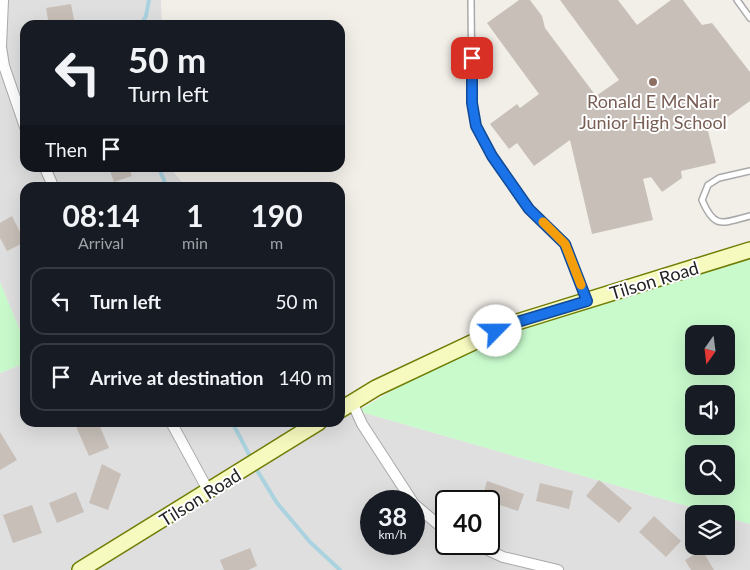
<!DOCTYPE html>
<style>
body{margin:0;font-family:Lato,sans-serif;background:#20242c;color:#f1f3f6;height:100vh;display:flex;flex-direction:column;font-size:19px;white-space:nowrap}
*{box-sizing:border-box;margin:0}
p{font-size:16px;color:#9ea1a6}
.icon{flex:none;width:28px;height:28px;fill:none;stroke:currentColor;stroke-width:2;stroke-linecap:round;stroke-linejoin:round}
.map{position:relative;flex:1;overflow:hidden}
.details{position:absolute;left:20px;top:182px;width:325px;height:245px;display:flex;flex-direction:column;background:#171b24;border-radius:15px;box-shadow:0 5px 20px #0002}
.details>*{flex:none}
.hud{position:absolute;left:20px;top:20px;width:325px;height:152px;border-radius:15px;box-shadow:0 5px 20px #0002;background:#171b24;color:#f1f3f6;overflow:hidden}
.needle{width:32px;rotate:194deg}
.tools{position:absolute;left:685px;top:325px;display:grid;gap:10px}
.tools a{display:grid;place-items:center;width:50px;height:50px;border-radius:10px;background:#171b24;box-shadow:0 5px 20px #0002;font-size:25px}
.speed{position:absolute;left:360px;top:490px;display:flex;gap:10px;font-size:25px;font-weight:700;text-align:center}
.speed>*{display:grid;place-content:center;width:65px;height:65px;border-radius:50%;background:#171b24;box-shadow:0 5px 20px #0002;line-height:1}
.speed small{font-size:12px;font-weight:400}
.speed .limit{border:2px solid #111;border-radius:8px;background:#fff;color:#111}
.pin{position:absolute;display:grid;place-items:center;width:42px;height:42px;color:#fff;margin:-21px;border-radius:10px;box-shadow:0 2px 8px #0006}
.me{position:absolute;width:55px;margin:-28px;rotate:67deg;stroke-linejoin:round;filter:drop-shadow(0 0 4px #0008)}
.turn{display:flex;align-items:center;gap:18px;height:105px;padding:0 25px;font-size:22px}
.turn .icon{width:65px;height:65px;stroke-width:2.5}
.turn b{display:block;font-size:35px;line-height:42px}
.then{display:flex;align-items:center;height:48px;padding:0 25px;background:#0003;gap:10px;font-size:19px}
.eta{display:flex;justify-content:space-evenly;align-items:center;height:85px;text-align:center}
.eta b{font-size:30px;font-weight:700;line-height:35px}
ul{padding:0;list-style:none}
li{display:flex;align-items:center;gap:15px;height:68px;margin:0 10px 8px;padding:0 15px;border:2px solid #363941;border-radius:15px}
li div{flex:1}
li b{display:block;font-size:19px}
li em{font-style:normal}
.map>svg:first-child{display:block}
.residential{fill:#e0dfdf;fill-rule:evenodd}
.park{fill:#c8facc;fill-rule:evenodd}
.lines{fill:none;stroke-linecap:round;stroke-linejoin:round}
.stream{stroke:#aad3df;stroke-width:4}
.building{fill:#c7bfb8}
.lane-casing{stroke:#a9a9a9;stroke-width:8}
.street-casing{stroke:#a9a9a9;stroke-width:12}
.secondary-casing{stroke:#707d05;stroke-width:18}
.lane{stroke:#fff;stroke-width:5}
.street{stroke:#fff;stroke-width:10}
.secondary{stroke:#f7fabf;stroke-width:15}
.route-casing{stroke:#114b97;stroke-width:12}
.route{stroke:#1a73e8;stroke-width:9}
.slow{stroke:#f59e0b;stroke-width:9}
.education-dot{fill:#8d6e63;stroke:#fff;stroke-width:2}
.labels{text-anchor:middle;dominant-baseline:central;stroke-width:4;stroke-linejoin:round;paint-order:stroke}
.education-label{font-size:18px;fill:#785e54;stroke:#fff}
.street-label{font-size:18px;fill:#222;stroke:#fff}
</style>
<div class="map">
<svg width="750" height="570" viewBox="0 0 750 570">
<rect width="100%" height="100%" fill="#f2efe9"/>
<path class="residential" d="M0,0H161L162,25H25V168H170L186,187L25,188V343L0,282Z
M25,363V422H340V388L358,411L715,514H694V546H726V517L750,524V570H0V373ZM371,501H414V544H371ZM446,501H489V544H446Z"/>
<path class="park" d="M750,247V524L726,517V514H715L358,411L460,350L642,274ZM694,334H726V366H694ZM694,394H726V426H694ZM694,454H726V486H694Z
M0,282L25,343V363L0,373Z"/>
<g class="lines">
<path class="stream" d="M141,25L146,16L149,0
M159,168L167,188
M232,422L252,460
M255,467L277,503L310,542L340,570"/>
</g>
<path class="building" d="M519,0H530L542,16L545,28L596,96L619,80L560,0H618L637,25L671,0H683L702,25L712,23L750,72V101L708,131L716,163L681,171L682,178L662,192L651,177L643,179L653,220L592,234L570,140L534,166L517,143L509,149L490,124L517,104L520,108L539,94L487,23Z
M71,4L75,25H49L46,8Z
M109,168H129L132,176L114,182Z
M12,216L25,242L7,251L0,238V223Z
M74,422H98L109,448L89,456Z
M0,432L17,460L0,470Z
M102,464L121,474L108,510L89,503Z
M599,480L632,508L619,523L586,496Z
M487,481L524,494L518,511L482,499Z
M540,483L573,491L569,509L536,501Z
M76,492L84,512L57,523L49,503Z
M32,505L42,533L13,543L3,515Z
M654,516L681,541L666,557L639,532Z
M250,548L257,566L248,570H224L220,560Z
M702,550L714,570H691L685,560Z"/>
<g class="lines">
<g class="lane-casing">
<path id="lane" d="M471,0L472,103L476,127L492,156L529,209L565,244L586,298
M737,0L750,18
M750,171L719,178L708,185L702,200C715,230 722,223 750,216"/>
</g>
<g class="street-casing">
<path id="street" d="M3,0L1,47L4,66L25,127
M45,168L54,188
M352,402L362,424L412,501
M171,422L209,492
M414,504L446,531
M475,544L503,557L558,570"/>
</g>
<g class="secondary-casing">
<path id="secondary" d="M340,410L376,388L514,323L750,250
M80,570L319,422"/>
</g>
<use href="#lane" class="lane"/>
<use href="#street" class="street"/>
<use href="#secondary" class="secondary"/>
</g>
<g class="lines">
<g class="route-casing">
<path id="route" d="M472,58V103L476,126L492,156L529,209L565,244L587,301L514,323L496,331"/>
</g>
<use href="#route" class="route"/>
<path class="slow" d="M543,222L565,244L581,285"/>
</g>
<circle class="education-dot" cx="653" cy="82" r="5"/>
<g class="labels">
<g class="education-label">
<text x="653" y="101">Ronald E McNair<tspan x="653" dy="21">Junior High School</tspan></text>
</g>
<g class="street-label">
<text transform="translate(654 280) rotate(-17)">Tilson Road</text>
<text transform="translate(200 497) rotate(-32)">Tilson Road</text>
</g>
</g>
</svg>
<div class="tools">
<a><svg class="needle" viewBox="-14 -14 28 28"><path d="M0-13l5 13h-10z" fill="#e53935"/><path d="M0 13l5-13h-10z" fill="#9ea1a6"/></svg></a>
<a><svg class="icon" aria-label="sound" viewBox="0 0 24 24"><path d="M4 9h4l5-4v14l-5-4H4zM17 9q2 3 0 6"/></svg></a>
<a><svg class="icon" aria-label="search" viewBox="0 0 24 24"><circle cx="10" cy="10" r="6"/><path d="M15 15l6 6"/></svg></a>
<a><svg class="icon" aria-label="layers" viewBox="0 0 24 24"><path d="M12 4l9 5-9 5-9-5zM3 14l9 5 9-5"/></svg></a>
</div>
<div class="speed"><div>38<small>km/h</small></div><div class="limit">40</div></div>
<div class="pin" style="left:472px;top:58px;background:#d93025"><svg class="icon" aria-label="arrive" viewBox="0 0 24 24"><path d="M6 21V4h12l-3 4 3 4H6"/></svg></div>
<svg class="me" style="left:496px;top:331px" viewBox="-20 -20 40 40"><circle r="19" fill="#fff"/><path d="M0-13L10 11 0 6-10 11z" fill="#1a73e8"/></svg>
<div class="hud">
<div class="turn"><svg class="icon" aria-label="left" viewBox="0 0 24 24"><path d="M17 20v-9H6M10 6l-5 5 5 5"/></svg><div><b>50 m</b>Turn left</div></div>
<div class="then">Then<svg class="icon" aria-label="arrive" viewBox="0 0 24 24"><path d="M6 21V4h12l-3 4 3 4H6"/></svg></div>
</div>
<section class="details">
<div class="eta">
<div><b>08:14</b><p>Arrival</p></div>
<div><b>1</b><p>min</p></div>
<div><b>190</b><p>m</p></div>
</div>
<ul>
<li><svg class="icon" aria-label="left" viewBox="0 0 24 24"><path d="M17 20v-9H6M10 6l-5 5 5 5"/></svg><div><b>Turn left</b></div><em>50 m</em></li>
<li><svg class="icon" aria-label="arrive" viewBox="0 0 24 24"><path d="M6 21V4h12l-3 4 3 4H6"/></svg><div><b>Arrive at destination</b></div><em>140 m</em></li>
</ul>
</section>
</div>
